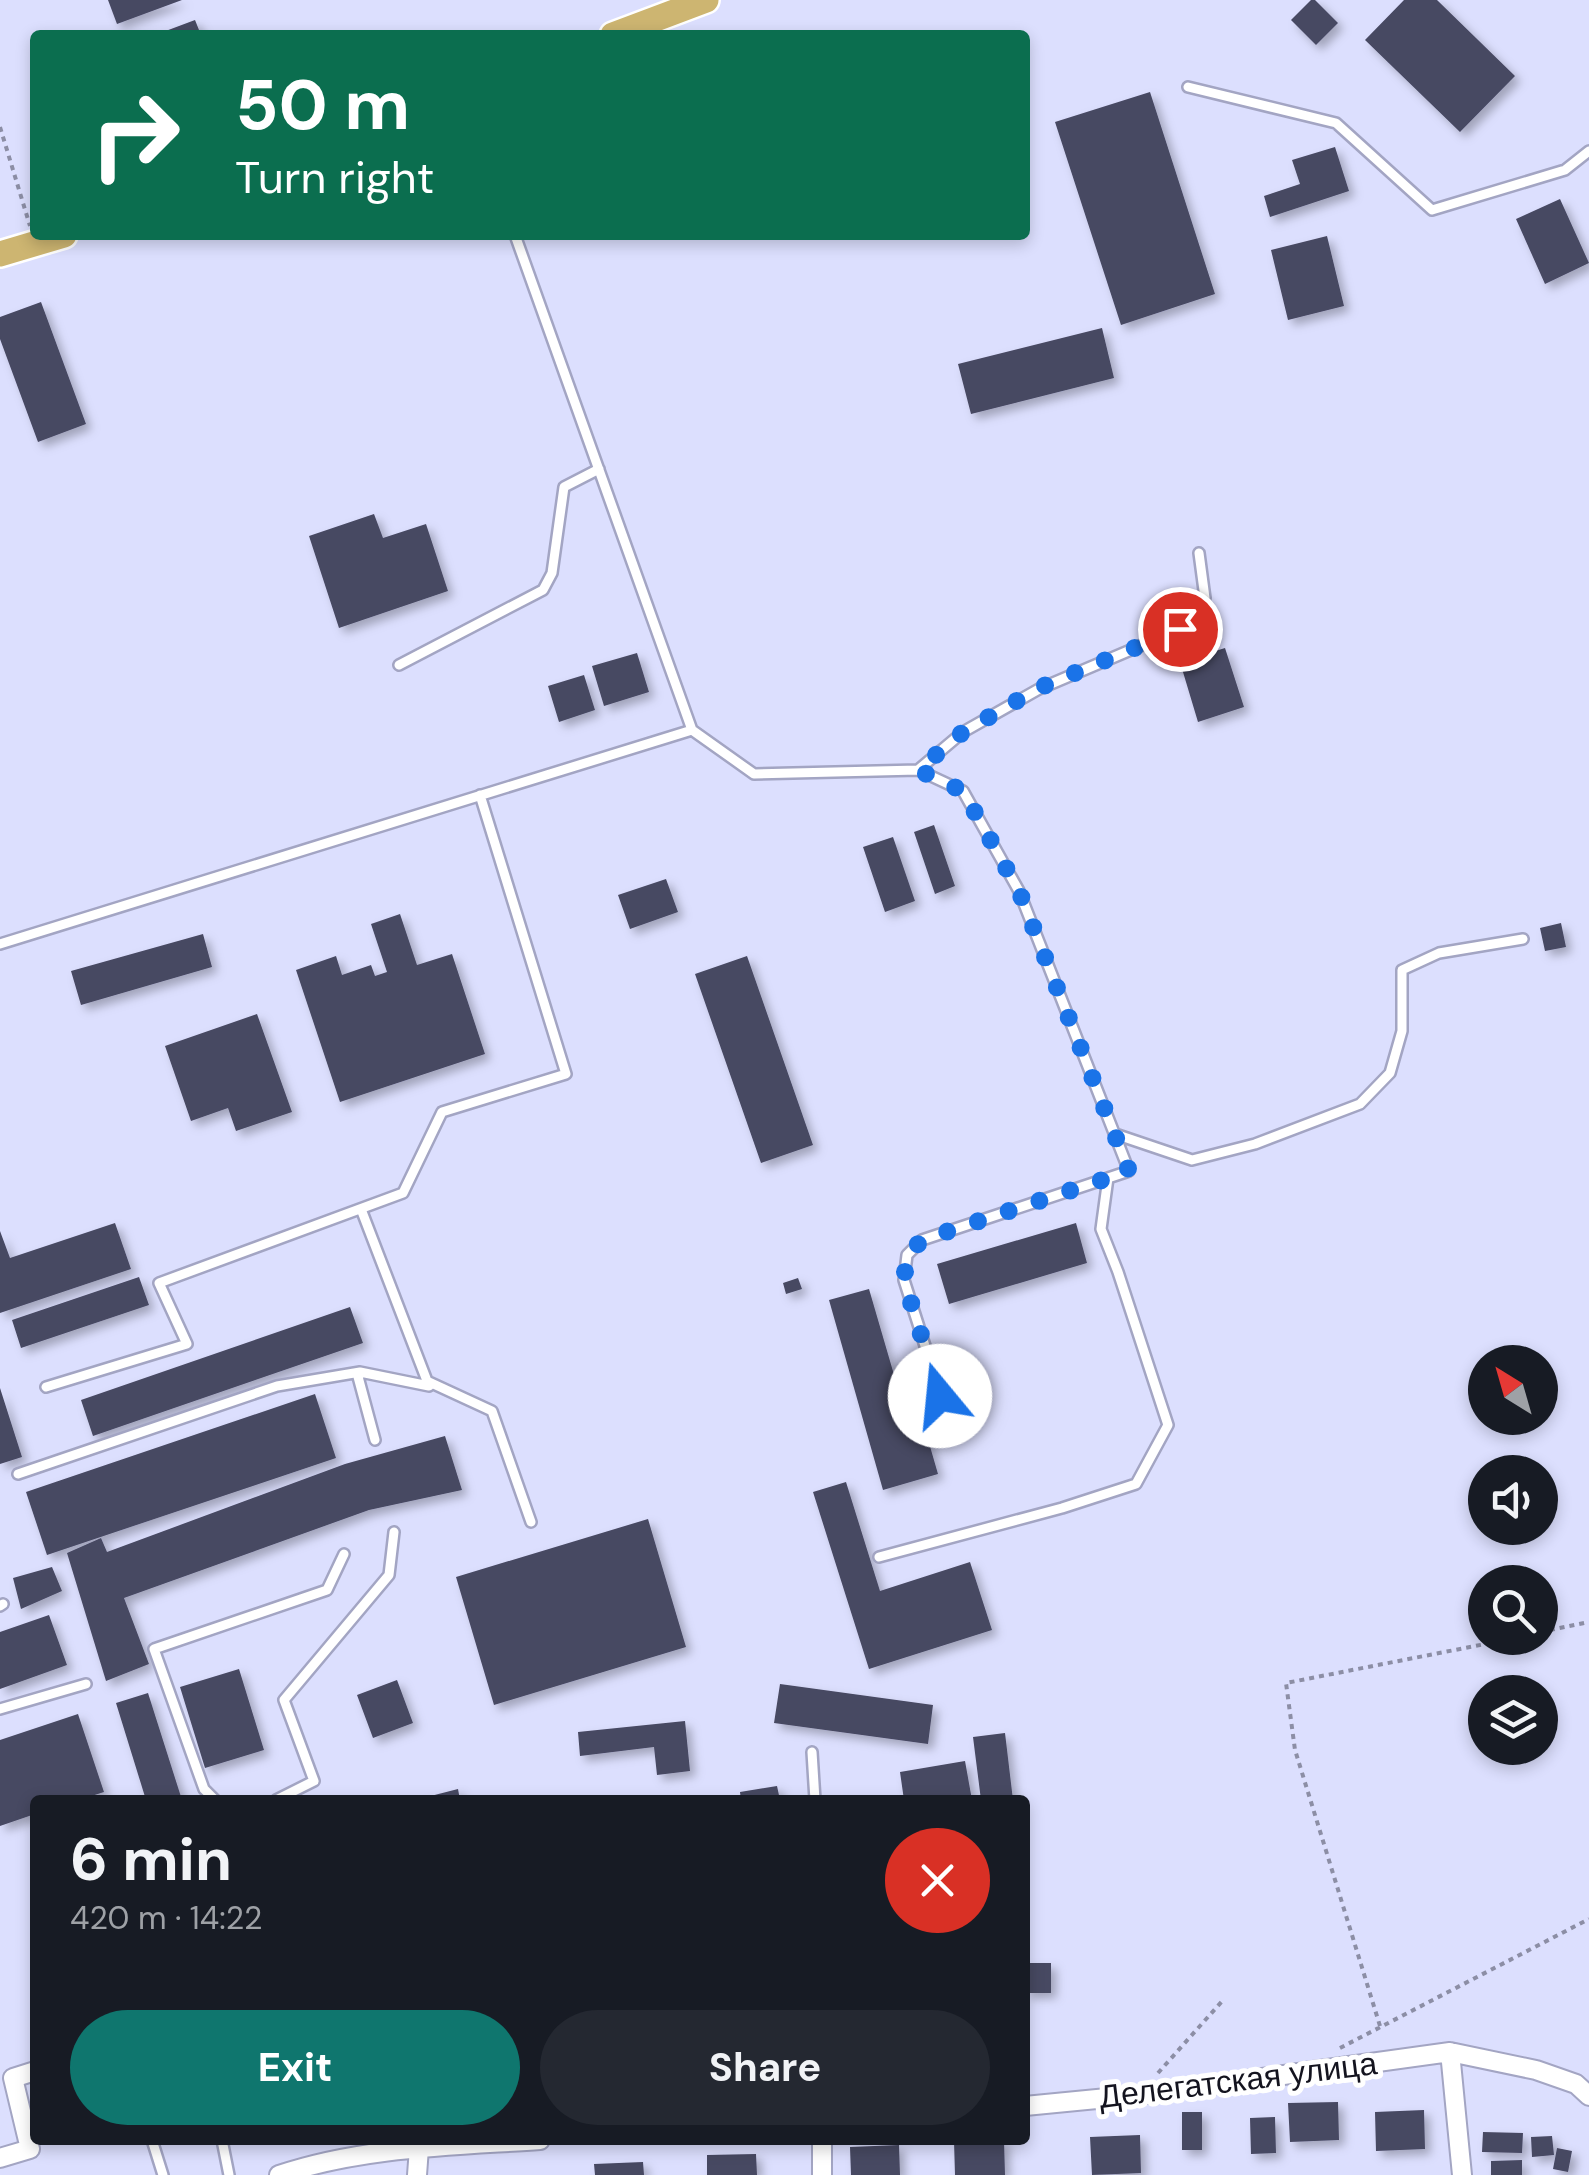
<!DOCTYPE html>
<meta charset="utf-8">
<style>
body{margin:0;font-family:"DM Sans",sans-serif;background:#242831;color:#f1f3f6;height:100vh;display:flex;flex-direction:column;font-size:38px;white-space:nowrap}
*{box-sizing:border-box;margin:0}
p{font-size:32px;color:#9ea1a6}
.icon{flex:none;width:55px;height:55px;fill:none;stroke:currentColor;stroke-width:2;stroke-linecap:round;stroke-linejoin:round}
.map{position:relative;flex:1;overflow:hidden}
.panel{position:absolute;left:30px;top:1795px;width:1000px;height:350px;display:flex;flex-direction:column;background:#171b24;border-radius:10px;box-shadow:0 5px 15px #0003}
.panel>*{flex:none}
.guide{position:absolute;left:30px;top:30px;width:1000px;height:210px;border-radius:10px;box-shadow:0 5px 15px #0003;background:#0b6e4f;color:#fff;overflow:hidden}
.needle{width:65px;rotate:323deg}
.controls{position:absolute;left:1468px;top:1345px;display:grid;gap:20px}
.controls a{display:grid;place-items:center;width:90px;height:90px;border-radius:50%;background:#171b24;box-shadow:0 5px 15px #0003;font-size:50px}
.pin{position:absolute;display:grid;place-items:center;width:85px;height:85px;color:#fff;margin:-42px;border:5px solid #fff;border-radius:50%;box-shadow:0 2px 10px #0007}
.me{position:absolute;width:110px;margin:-55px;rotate:343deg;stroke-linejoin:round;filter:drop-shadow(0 0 8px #0008)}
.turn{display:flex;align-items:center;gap:35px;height:210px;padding:0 40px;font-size:45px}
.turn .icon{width:130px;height:130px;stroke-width:2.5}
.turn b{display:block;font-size:70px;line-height:85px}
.round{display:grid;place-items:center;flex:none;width:105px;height:105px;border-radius:52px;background:#242831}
.head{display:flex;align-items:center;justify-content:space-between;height:170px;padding:0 40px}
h1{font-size:60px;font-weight:700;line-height:75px}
.button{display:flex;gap:20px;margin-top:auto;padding:20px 40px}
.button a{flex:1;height:115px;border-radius:60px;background:#0f766e;color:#fff;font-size:40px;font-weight:700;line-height:115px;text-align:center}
.button a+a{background:#242831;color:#f1f3f6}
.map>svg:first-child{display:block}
.building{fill:#474862;filter:url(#shadow)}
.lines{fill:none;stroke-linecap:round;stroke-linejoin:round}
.service-casing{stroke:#a3a5c3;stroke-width:14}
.minor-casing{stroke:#a3a5c3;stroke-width:22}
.primary-casing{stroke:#fff;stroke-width:30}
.path{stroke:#8c8ea5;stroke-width:4;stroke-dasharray:5 5;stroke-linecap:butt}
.service{stroke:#fff;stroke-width:9}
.minor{stroke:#fff;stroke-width:18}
.primary{stroke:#cdb571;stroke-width:25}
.route{stroke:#1a73e8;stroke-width:18;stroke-dasharray:0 32.4}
.labels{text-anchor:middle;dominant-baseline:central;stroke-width:10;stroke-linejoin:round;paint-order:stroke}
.street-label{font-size:32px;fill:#14141f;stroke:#fff}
</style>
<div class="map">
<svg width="1589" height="2175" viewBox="0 0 1589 2175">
<defs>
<filter id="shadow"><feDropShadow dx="5.5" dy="5.5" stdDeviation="5" flood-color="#0004"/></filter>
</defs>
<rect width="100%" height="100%" fill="#dcdffe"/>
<path class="building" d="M108,0H182L117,24Z
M1311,0H1315L1338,23L1316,45L1291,20Z
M1404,0H1437L1515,76L1460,132L1365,40Z
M195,20L201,35H155Z
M1150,92L1215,294L1121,325L1055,122Z
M1335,147L1349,191L1270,217L1264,196L1300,184L1292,160Z
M1560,199L1589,263L1545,284L1516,219Z
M1327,236L1344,306L1288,320L1271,250Z
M41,302L86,424L38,442L0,339V317Z
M1102,328L1114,378L971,414L958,364Z
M374,514L383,538L426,524L448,591L339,628L309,536Z
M1225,648L1244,707L1198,722L1180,662Z
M637,653L649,692L604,706L592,666Z
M584,675L595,710L559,722L548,686Z
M934,825L955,886L935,894L914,832Z
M893,837L915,901L885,912L863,847Z
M666,879L678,912L630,929L618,895Z
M400,914L417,965L452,954L485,1054L340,1102L296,970L336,956L342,975L371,965L375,976L387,972L371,924Z
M1561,923L1566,947L1545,951L1540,928Z
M203,934L212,967L81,1005L71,971Z
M747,956L813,1145L761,1163L695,974Z
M257,1014L292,1112L236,1131L228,1108L191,1121L165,1046Z
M115,1223L131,1269L0,1313V1231L10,1258Z
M1076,1223L1087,1263L949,1304L937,1264Z
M139,1277L149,1305L21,1348L12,1320Z
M798,1278L802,1289L786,1294L783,1283Z
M869,1289L911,1433L925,1429L938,1474L883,1490L829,1300Z
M350,1307L363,1343L93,1436L81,1400Z
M0,1388L22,1457L0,1464Z
M315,1394L336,1458L47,1555L26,1492Z
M445,1436L462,1490L369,1510L124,1598L149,1664L106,1681L67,1553L101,1538L107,1552L345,1464Z
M846,1482L880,1591L970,1562L992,1630L869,1669L813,1492Z
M648,1519L686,1647L494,1705L456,1577Z
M52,1567L62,1591L21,1609L13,1578Z
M49,1615L67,1665L0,1689V1632Z
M239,1669L264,1750L205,1768L180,1687Z
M397,1680L413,1723L373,1738L357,1695Z
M780,1684L933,1705L928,1744L774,1723Z
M148,1693L182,1800H146L116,1703Z
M78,1714L104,1792L79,1800H35V1814L0,1826V1740Z
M685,1721L690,1771L657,1775L654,1747L580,1756L578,1732Z
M1005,1733L1013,1800H981L973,1737Z
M965,1761L972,1800H904L900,1772Z
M777,1786L780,1800H741L740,1792Z
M458,1789L460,1800H419V1799Z
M1025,1963H1051V1993H1025Z
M1338,2102L1339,2140L1290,2142L1288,2103Z
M1424,2110L1425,2149L1376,2151L1375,2112Z
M1182,2112H1202V2150H1182Z
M1275,2117L1276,2153L1251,2154L1250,2118Z
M1483,2132L1523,2133L1522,2153L1482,2152Z
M1140,2135L1141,2173L1092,2175L1090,2137Z
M1552,2136L1554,2155L1532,2157L1531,2137Z
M1004,2140L1005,2175H955L954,2141Z
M899,2145L900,2175H851L850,2147Z
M1557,2148L1572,2151L1568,2172L1553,2169Z
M756,2154L757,2175H707V2155Z
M1522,2160V2175H1491V2161Z
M643,2162L644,2175H595L594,2164Z"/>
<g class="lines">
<g class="service-casing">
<path id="service" d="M1188,87L1336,123L1432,210L1565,170L1589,151
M515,235L692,730L754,774L918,770L963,791L1019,891L1129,1171L922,1240L907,1255L904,1280L941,1396
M399,665L543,590L552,573L564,487L599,469
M918,770L963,732L1039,689L1180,629L1205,598L1199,553
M0,944L692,730
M1115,1134L1192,1160L1255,1144L1360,1104L1390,1073L1402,1031V970L1439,953L1523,939
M357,1373L375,1440
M427,1381L492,1411L531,1522
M46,1387L187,1344L159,1283L403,1193L442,1112L566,1074L480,795
M18,1474L277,1386L360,1372L429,1386L361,1209
M879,1557L1062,1508L1136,1484L1168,1425L1118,1272L1101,1229L1108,1178
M0,1606L3,1604
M0,1709L86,1684
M812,1752L815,1800
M215,1800L204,1789L154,1649L327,1590L344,1554
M276,1800L314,1781L284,1700L389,1575L394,1532
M152,2140L163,2175
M222,2140L229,2175"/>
</g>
<g class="minor-casing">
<path id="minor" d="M1450,2052L1462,2175
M1025,2106L1138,2095L1450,2052L1536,2070L1576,2084L1589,2096
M822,2140V2175
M0,2158L30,2149L13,2078L35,2071
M279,2175C362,2147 452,2146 540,2140
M417,2175L419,2148"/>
</g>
<g class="primary-casing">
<path id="primary" d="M613,35L706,0
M0,254L64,235"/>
</g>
<path class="path" d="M0,127L30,226
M1540,1632L1589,1622
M1380,2026L1295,1750L1286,1683L1516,1638
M1340,2048L1589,1919
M1158,2073L1224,1999"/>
<use href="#service" class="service"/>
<use href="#minor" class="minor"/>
<use href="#primary" class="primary"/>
</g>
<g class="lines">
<path class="route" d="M940,1396L904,1280L907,1255L922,1240L1129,1171L1019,891L963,791L918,770L963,732L1039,688L1180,629"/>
</g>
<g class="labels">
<g class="street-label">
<text transform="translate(1238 2080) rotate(-7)">Делегатская улица</text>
</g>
</g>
</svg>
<div class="controls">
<a><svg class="needle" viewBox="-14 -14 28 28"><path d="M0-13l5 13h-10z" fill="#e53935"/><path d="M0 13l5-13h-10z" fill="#9ea1a6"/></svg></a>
<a><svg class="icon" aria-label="sound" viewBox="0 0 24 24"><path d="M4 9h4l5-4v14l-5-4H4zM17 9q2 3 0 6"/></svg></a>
<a><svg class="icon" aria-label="search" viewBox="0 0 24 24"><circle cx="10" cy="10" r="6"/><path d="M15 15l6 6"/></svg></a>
<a><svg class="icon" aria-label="layers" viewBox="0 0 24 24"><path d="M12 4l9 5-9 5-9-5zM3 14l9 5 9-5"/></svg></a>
</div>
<div class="pin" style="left:1180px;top:629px;background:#d93025"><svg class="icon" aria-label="arrive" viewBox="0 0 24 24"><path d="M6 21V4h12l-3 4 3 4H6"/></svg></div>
<svg class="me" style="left:940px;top:1396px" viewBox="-20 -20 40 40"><circle r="19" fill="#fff"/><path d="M0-13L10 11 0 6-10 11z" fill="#1a73e8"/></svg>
<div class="guide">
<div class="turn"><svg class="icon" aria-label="right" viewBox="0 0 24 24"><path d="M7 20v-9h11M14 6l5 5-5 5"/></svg><div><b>50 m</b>Turn right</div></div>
</div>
<section class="panel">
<div class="head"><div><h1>6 min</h1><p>420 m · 14:22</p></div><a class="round" style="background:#d93025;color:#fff"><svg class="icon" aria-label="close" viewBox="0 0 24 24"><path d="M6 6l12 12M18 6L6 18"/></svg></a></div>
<div class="button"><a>Exit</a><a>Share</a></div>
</section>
</div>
